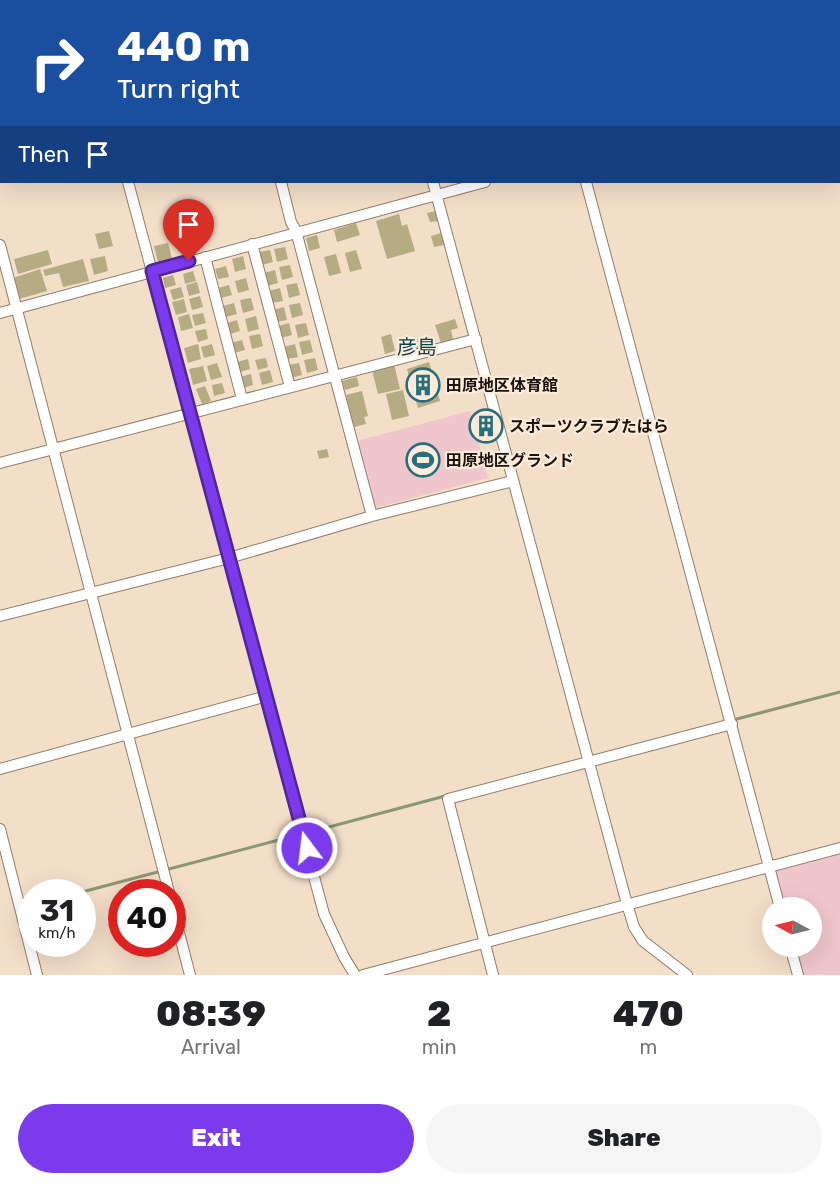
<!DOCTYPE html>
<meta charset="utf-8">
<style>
body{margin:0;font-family:Rubik,"Noto Sans JP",sans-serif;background:#f6f6f6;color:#202124;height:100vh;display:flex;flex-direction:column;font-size:22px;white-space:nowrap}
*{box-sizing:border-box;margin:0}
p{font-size:20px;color:#757577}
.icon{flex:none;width:33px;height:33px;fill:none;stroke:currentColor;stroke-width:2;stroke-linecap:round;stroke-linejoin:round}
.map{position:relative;height:975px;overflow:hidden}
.panel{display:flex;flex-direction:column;background:#fff;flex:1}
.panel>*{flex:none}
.top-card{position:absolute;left:0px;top:0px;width:840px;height:183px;box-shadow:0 6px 24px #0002;background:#1a4fa0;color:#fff;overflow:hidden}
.needle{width:39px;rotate:277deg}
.controls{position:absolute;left:762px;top:897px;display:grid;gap:12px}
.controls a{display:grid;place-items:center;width:60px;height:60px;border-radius:50%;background:#fff;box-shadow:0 6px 24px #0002;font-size:30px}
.speed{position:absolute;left:18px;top:879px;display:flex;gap:12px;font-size:30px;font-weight:700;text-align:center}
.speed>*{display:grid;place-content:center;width:78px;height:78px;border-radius:50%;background:#fff;box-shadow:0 6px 24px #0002;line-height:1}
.speed small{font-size:15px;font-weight:400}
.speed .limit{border:9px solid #d22;background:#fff;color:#111}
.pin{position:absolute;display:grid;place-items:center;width:51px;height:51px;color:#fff;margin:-62px -26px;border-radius:50% 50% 50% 0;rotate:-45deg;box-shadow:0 0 6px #0007}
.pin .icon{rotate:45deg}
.me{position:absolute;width:66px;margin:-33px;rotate:345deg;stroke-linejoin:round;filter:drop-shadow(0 0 4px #0008)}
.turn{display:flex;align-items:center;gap:21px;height:126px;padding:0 18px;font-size:27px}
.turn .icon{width:78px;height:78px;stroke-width:2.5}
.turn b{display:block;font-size:42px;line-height:51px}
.then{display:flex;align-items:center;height:57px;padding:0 18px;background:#0003;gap:12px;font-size:22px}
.eta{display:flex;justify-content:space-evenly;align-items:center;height:102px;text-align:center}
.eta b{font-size:36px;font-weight:800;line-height:42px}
.cta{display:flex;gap:12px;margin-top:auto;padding:12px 18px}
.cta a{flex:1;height:69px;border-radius:36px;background:#7c3aed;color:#fff;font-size:24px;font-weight:800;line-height:69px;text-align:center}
.cta a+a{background:#f6f6f6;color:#202124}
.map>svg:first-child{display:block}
.green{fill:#eec6cb}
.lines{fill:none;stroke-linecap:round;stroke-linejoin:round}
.stream{stroke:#899772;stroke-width:3}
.river{stroke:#899772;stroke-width:16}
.building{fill:#b6ac84}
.minor-casing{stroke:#917d6a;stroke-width:12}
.minor{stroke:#fff;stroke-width:10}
.route-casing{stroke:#51269a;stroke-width:15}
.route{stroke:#7c3aed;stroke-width:10}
.labels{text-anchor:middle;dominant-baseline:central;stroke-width:4.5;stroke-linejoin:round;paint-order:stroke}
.poi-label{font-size:16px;font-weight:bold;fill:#1a120b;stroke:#fdecda;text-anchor:start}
.quarter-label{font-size:20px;fill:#06444f;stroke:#fdecda}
</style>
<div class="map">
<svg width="840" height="975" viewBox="0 0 840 975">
<rect width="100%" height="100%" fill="#f3dec8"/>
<path class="green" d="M470,411L488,478L375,508L357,441Z
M840,853V975H801L794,947L812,946V908L784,907L774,871Z"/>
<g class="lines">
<path class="stream" d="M733,720L840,692
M314,831L445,796
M82,892L294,836
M27,907L32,906"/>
<path class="river" d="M7,2L13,0"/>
</g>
<path class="building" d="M436,211L438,221L430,222L427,213Z
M399,214L402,226L407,224L415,251L387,259L376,221Z
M356,223L360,235L337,242L334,230Z
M109,231L113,246L99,249L95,234Z
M441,233L444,245L434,247L431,236Z
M317,235L320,248L309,251L306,238Z
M168,243L172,258L158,262L154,246Z
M285,247L288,259L277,262L274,249Z
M48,250L52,264L18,274L14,259Z
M270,250L273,262L262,265L259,252Z
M356,250L362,269L350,272L345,253Z
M336,254L341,273L329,276L324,257Z
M105,256L108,271L94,275L90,259Z
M243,256L246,269L235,272L232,259Z
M83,259L89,281L63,287L59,273L45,276L43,270Z
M290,265L293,277L282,280L279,267Z
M226,266L229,277L218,279L215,269Z
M40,269L47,291L19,299L13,278Z
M275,270L278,283L267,286L264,273Z
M193,271L196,281L185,284L183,274Z
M173,275L176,285L165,288L163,278Z
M246,278L249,290L238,293L235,281Z
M197,282L200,293L189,296L186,285Z
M297,283L300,295L289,298L286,285Z
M229,285L232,295L221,298L218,288Z
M181,287L184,297L173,300L170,290Z
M280,288L283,301L272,303L269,291Z
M200,296L203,307L192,310L189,299Z
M251,298L254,310L243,313L240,300Z
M184,299L187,312L176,315L172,302Z
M234,303L237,314L226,317L223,306Z
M300,303L303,315L292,318L289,305Z
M284,307L287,320L276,322L273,310Z
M203,313L206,323L195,326L192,315Z
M189,314L193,328L181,331L178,317Z
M256,316L259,329L248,332L245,319Z
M455,319L458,328L451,330L453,339L441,343L435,325Z
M237,320L240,331L230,334L227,323Z
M289,323L292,335L281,338L278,326Z
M306,323L309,335L298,338L295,325Z
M206,329L208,339L198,342L195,331Z
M260,334L263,346L252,349L249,336Z
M391,334L395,351L385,354L381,337Z
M427,337L429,345L415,350L412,341Z
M242,340L245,350L234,353L231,343Z
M310,340L313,352L302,355L299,342Z
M198,344L201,359L188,363L184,348Z
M212,344L215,355L204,358L201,347Z
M295,344L298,357L287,359L284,347Z
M266,358L268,367L258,370L255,360Z
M315,358L318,370L307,373L304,360Z
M248,359L250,369L240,372L237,362Z
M429,362L440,401L418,408L407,369Z
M217,363L222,377L211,380L207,366Z
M299,363L302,375L291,378L288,365Z
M394,364L400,389L378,394L372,370Z
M203,366L207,381L193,385L189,369Z
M270,370L273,382L262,385L259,373Z
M251,374L253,385L243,388L240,377Z
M357,377L359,386L345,390L342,381Z
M222,383L225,393L214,396L212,385Z
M205,386L211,401L202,404L196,389Z
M403,390L409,416L392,420L386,394Z
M362,391L368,416L364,417L366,424L354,427L346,395Z
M487,412L494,436L485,438L478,415Z
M327,449L329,457L319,459L317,451Z"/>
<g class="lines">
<g class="minor-casing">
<path id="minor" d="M79,0L80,2
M236,0V2
M394,0V2
M692,0L693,2
M838,88L840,87
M128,182L324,914L344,957L355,975
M281,182L291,222L296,231L372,516
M433,182L627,904L634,927L643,941L687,975
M586,182L780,908
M252,244L290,387
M0,245L169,892
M205,257L242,399
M0,313L485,182
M0,463L476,339
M0,616L229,558L372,516L513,481
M0,769L267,696
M0,829L37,975
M172,906L190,975
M790,946L798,975
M363,975L840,848
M493,975L448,799L732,724"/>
</g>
<use href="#minor" class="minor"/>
</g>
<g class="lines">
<g class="route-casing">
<path id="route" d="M189,261L152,271L307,848"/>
</g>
<use href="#route" class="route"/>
</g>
<defs>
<g id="building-ring" transform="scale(1.725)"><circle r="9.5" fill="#fdecda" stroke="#286e7d" stroke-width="1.5"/><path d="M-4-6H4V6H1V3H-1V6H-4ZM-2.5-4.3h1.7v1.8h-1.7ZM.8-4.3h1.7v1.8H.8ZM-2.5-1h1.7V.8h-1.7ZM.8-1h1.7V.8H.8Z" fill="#286e7d"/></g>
<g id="stadium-ring" transform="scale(1.725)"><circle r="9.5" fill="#fdecda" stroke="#286e7d" stroke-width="1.5"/><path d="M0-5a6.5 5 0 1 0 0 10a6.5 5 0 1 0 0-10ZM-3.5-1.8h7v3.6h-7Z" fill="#286e7d"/></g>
</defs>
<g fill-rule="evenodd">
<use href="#building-ring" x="423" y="385"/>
<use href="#building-ring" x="486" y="426"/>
<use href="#stadium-ring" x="423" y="460"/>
</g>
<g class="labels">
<g class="poi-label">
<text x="446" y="385">田原地区体育館</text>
<text x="509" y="426">スポーツクラブたはら</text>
<text x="446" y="460">田原地区グランド</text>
</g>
<g class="quarter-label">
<text x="417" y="347">彦島</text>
</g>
</g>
</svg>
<div class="controls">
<a><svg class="needle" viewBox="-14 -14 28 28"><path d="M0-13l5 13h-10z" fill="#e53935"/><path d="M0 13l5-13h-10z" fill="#757577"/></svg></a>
</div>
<div class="speed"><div>31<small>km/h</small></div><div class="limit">40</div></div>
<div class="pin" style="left:189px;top:261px;background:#d93025"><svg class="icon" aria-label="arrive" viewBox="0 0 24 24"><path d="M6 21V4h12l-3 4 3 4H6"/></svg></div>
<svg class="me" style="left:307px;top:848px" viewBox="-20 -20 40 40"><circle r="17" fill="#7c3aed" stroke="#fff" stroke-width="3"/><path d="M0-11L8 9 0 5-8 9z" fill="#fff"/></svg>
<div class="top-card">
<div class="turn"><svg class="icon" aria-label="right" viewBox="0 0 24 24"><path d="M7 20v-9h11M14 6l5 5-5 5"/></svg><div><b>440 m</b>Turn right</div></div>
<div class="then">Then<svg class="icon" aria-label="arrive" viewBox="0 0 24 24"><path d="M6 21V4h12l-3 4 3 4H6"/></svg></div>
</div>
</div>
<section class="panel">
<div class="eta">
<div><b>08:39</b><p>Arrival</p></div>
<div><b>2</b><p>min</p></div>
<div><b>470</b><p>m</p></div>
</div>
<div class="cta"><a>Exit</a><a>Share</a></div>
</section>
